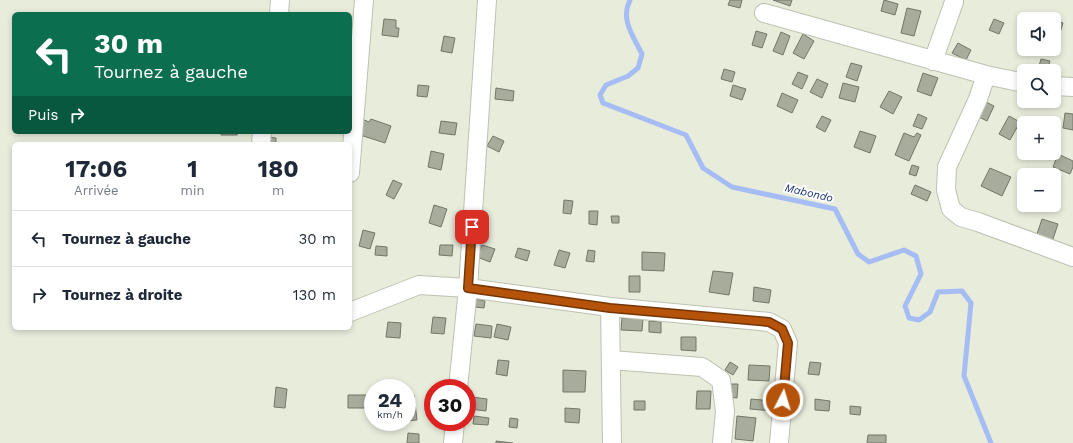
<!DOCTYPE html>
<html lang="fr">
<meta charset="utf-8">
<style>
body{margin:0;font-family:"Work Sans",sans-serif;background:#f6f6f7;color:#1f2937;height:100vh;display:flex;flex-direction:column;font-size:15px;white-space:nowrap}
*{box-sizing:border-box;margin:0}
p{font-size:13px;color:#747a83}
.icon{flex:none;width:22px;height:22px;fill:none;stroke:currentColor;stroke-width:2;stroke-linecap:round;stroke-linejoin:round}
.map{position:relative;flex:1;overflow:hidden}
.details{position:absolute;left:12px;top:142px;width:340px;height:188px;display:flex;flex-direction:column;background:#fff;border-radius:6px;box-shadow:0 2px 6px #0003}
.details>*{flex:none}
.guide{position:absolute;left:12px;top:12px;width:340px;height:122px;border-radius:6px;box-shadow:0 2px 6px #0003;background:#0b6e4f;color:#fff;overflow:hidden}
.controls{position:absolute;left:1017px;top:12px;display:grid;gap:8px}
.controls a{display:grid;place-items:center;width:44px;height:44px;border-radius:6px;background:#fff;box-shadow:0 2px 6px #0003;font-size:20px}
.speed{position:absolute;left:364px;top:379px;display:flex;gap:8px;font-size:20px;font-weight:700;text-align:center}
.speed>*{display:grid;place-content:center;width:52px;height:52px;border-radius:50%;background:#fff;box-shadow:0 2px 6px #0003;line-height:1}
.speed small{font-size:10px;font-weight:400}
.speed .limit{border:6px solid #d22;background:#fff;color:#111}
.pin{position:absolute;display:grid;place-items:center;width:34px;height:34px;color:#fff;margin:-17px;border-radius:8px;box-shadow:0 2px 6px #0006}
.me{position:absolute;width:44px;margin:-22px;rotate:5deg;stroke-linejoin:round;filter:drop-shadow(0 0 3px #0008)}
.turn{display:flex;align-items:center;gap:14px;height:84px;padding:0 16px;font-size:18px}
.turn .icon{width:52px;height:52px;stroke-width:2.5}
.turn b{display:block;font-size:28px;line-height:34px}
.then{display:flex;align-items:center;height:38px;padding:0 16px;background:#0003;gap:8px;font-size:15px}
.eta{display:flex;justify-content:space-evenly;align-items:center;height:68px;text-align:center}
.eta b{font-size:24px;font-weight:700;line-height:28px}
ul{padding:0;list-style:none}
li{display:flex;align-items:center;gap:12px;height:56px;padding:0 16px;border-top:1px solid #e0e1e3}
li div{flex:1}
li b{display:block;font-size:15px}
li em{font-style:normal}
.map>svg:first-child{display:block}
.lines{fill:none;stroke-linecap:round;stroke-linejoin:round}
.stream{stroke:#a5bdf4;stroke-width:5}
.building{fill:#a8ac9c;stroke:#737769}
.minor-casing{stroke:#bdc2b1;stroke-width:20}
.minor{stroke:#fff;stroke-width:18}
.route-casing{stroke:#753606;stroke-width:10}
.route{stroke:#b45309;stroke-width:7}
.labels{text-anchor:middle;dominant-baseline:central;stroke-width:4;stroke-linejoin:round;paint-order:stroke}
.water-label{font-size:11px;font-style:italic;fill:#132b76;stroke:#fff}
</style>
<div class="map">
<svg width="1073" height="443" viewBox="0 0 1073 443">
<rect width="100%" height="100%" fill="#e7ecdb"/>
<g class="lines">
<path class="stream" d="M630,0C620,19 633,36 642,54L638,68L628,76L606,85L600,95L603,103L686,135L703,168L732,187L835,209L858,254L869,262L904,250L916,256L921,274L905,306L909,318L919,320L930,312L938,292L962,291L971,303L964,376L991,443"/>
</g>
<path class="building" d="M730,0H742L740,8L728,5Z
M773,0H792L790,6Z
M884,0L898,4L895,15L881,11Z
M907,8L921,11L914,36L901,33Z
M384,19L396,20V28H399L398,37L382,35Z
M994,19L1004,23L999,34L989,30Z
M1054,20L1063,23L1059,36L1054,35Z
M756,31L767,34L762,48L752,45Z
M781,32L790,36L783,55L773,51Z
M803,34L814,41L804,59L793,53Z
M444,36L455,38L452,53L441,51Z
M958,43L971,50L966,60L952,53Z
M1041,59L1050,61L1047,71L1038,70Z
M851,63L862,66L857,81L846,77Z
M724,69L735,72L732,82L721,79Z
M798,72L808,76L802,89L792,84Z
M923,73L938,78L931,96L917,91Z
M817,79L828,84L822,98L810,92Z
M843,83L859,87L855,102L839,98Z
M418,85L429,86L427,97L417,96Z
M733,85L746,89L742,100L730,96Z
M496,88L514,91L513,101L495,99Z
M889,91L902,97L893,114L880,107Z
M782,93L798,100L792,113L777,106Z
M984,101L994,106L987,121L977,116Z
M1065,113L1073,114V130L1063,128Z
M918,114L927,118L922,129L913,126Z
M822,116L831,120L825,132L816,127Z
M1009,116L1020,122L1010,140L999,134Z
M362,119L369,122L371,119L391,126L385,143L357,134Z
M441,121L457,123L455,135L439,133Z
M860,131L876,136L870,153L854,147Z
M221,132H238L237,135H221Z
M904,133L914,137L917,133L921,135L909,161L895,155Z
M493,136L504,141L499,152L487,146Z
M268,137L276,138V144H267Z
M1054,146L1057,148L1050,160L1042,156L1044,153H1054Z
M431,151L444,154L441,170L428,167Z
M1058,154L1073,161V167L1070,174L1053,167Z
M912,165L919,167L916,176L909,174Z
M990,168L1011,177L1002,196L981,186Z
M393,180L402,184L394,199L386,195Z
M915,185L931,192L927,201L911,194Z
M564,200L573,201L571,214L563,213Z
M434,205L447,209L441,227L429,223Z
M589,211H598L597,225L589,224Z
M611,216H619V223H612Z
M1042,219L1058,224L1052,242L1036,237Z
M363,230L375,233L370,249L359,246Z
M440,245H453L452,256L439,255Z
M482,245L495,249L490,262L477,257Z
M376,246L387,247V256L375,255Z
M518,248L530,251L527,261L515,257Z
M559,250L570,253L565,268L554,265Z
M588,250L595,251L594,262L586,261Z
M642,252L665,253L664,271L642,270Z
M713,271L733,273L729,295L709,292Z
M629,276H640V292H629Z
M754,287L771,290L769,303L753,301Z
M476,299L485,301L484,308L475,307Z
M433,317L446,318L444,334L431,333Z
M622,318L643,319L642,331L621,330Z
M649,321L661,322V333L649,332Z
M388,322L401,323L400,338L386,337Z
M476,324L492,326L491,338L474,336Z
M497,324L511,327L508,340L494,337Z
M681,337H696V351L681,350Z
M498,360L509,361L507,376L496,374Z
M730,362L738,367L733,375L725,370Z
M810,362L821,363L819,375L808,374Z
M749,365L770,366L769,381L748,380Z
M563,370L586,371L585,392H563Z
M730,384H738L737,398L728,397Z
M276,387L287,389L285,408L274,407Z
M697,391H711L710,409H696Z
M348,395H373V408H348Z
M407,395H414L417,420L407,421Z
M472,397L487,399L486,411L470,409Z
M751,399L773,401V411L750,409Z
M815,399L830,401L829,411L815,410Z
M634,401H645V410H634Z
M850,406L861,407L860,415L850,414Z
M565,408L580,409L579,423L565,422Z
M474,416L489,418L488,425L473,424Z
M737,416L756,418L753,441L735,439Z
M510,418L518,419L517,428L509,427Z
M408,433L419,434V443H407Z
M868,435H886V443H867Z
M496,441L513,443H496Z"/>
<g class="lines">
<g class="minor-casing">
<path id="minor" d="M764,13L986,75L1024,83
M279,14L280,0
M933,61L954,2
M986,75L978,99L947,167L946,190L951,209L961,217L978,222L1073,257
M1054,86L1073,87
M261,144L262,132
M350,173L364,0
M610,307L612,443
M350,312L419,285L468,288L610,307L769,322L782,329L788,343L779,443
M611,360L702,367L721,380L725,411L722,443
M458,388L468,288L487,0
M453,443L455,422"/>
</g>
<use href="#minor" class="minor"/>
</g>
<g class="lines">
<g class="route-casing">
<path id="route" d="M472,227L468,288L610,308L769,322L782,329L788,343L783,400"/>
</g>
<use href="#route" class="route"/>
</g>
<g class="labels">
<g class="water-label">
<text transform="translate(809 193) rotate(13)">Mabondo</text>
</g>
</g>
</svg>
<div class="controls">
<a><svg class="icon" aria-label="sound" viewBox="0 0 24 24"><path d="M4 9h4l5-4v14l-5-4H4zM17 9q2 3 0 6"/></svg></a>
<a><svg class="icon" aria-label="search" viewBox="0 0 24 24"><circle cx="10" cy="10" r="6"/><path d="M15 15l6 6"/></svg></a>
<a>+</a>
<a>−</a>
</div>
<div class="speed"><div>24<small>km/h</small></div><div class="limit">30</div></div>
<div class="pin" style="left:472px;top:227px;background:#d93025"><svg class="icon" aria-label="arrive" viewBox="0 0 24 24"><path d="M6 21V4h12l-3 4 3 4H6"/></svg></div>
<svg class="me" style="left:783px;top:400px" viewBox="-20 -20 40 40"><circle r="17" fill="#b45309" stroke="#fff" stroke-width="3"/><path d="M0-11L8 9 0 5-8 9z" fill="#fff"/></svg>
<div class="guide">
<div class="turn"><svg class="icon" aria-label="left" viewBox="0 0 24 24"><path d="M17 20v-9H6M10 6l-5 5 5 5"/></svg><div><b>30 m</b>Tournez à gauche</div></div>
<div class="then">Puis<svg class="icon" aria-label="right" viewBox="0 0 24 24"><path d="M7 20v-9h11M14 6l5 5-5 5"/></svg></div>
</div>
<section class="details">
<div class="eta">
<div><b>17:06</b><p>Arrivée</p></div>
<div><b>1</b><p>min</p></div>
<div><b>180</b><p>m</p></div>
</div>
<ul>
<li><svg class="icon" aria-label="left" viewBox="0 0 24 24"><path d="M17 20v-9H6M10 6l-5 5 5 5"/></svg><div><b>Tournez à gauche</b></div><em>30 m</em></li>
<li><svg class="icon" aria-label="right" viewBox="0 0 24 24"><path d="M7 20v-9h11M14 6l5 5-5 5"/></svg><div><b>Tournez à droite</b></div><em>130 m</em></li>
</ul>
</section>
</div>
